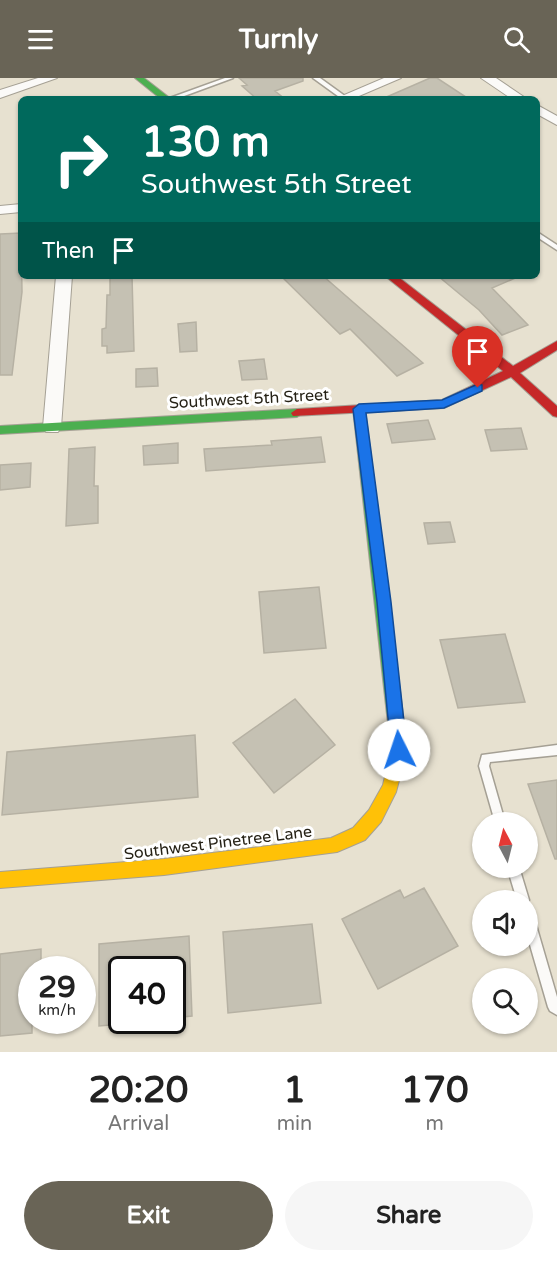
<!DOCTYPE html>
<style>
body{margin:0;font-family:"Varela Round",sans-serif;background:#f6f6f6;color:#222;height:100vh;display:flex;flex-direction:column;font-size:22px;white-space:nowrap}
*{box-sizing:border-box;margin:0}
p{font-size:20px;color:#767676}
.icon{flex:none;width:33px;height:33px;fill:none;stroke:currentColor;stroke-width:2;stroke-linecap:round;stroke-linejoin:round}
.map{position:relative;height:974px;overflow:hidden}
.details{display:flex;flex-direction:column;background:#fff;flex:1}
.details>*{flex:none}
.hud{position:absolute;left:18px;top:18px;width:522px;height:183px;border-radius:9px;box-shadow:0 2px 4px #0004;background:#00695c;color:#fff;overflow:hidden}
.needle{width:39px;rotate:353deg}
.buttons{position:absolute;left:472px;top:734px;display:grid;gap:12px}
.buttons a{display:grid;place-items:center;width:66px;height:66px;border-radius:50%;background:#fff;box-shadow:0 2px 4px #0004;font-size:30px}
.speed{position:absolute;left:18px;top:878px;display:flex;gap:12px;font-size:30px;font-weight:700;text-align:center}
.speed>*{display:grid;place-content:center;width:78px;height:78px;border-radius:50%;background:#fff;box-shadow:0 2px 4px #0004;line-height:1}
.speed small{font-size:15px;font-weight:400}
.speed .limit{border:3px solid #111;border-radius:9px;background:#fff;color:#111}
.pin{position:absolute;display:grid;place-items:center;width:51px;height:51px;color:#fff;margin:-62px -26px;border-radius:50% 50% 50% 0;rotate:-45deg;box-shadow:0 0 6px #0007}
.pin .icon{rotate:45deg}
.me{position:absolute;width:66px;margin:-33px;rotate:356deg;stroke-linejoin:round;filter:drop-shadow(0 0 4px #0008)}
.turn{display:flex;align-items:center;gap:21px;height:126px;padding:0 24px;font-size:27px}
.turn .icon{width:78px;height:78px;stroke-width:2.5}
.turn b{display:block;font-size:42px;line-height:51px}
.then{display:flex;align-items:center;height:57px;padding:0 24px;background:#0003;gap:12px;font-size:22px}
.eta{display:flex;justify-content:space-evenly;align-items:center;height:102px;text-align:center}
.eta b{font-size:36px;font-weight:700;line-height:42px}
.action{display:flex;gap:12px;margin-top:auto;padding:12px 24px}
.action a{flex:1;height:69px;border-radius:36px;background:#696456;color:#fff;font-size:24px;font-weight:700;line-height:69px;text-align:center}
.action a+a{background:#f6f6f6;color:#222}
header{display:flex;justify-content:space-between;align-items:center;height:78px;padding:0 24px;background:#696456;color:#fff;font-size:27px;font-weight:700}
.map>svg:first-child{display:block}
.building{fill:#c5c1b3;stroke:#b6b1a3;stroke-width:1.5}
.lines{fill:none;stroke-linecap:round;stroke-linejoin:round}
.lane-casing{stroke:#a5a094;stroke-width:3}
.street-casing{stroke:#a5a094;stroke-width:2}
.fast-casing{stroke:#a5a094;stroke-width:2}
.slow-casing{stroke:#a5a094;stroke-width:2}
.jam-casing{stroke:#a5a094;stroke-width:2}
.lane{fill:#fbfaf8;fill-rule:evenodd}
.street{fill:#fbfaf8;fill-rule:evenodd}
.fast{fill:#4caf50;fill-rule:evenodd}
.slow{fill:#ffc107;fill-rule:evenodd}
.jam{fill:#c62828;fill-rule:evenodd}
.route{fill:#1a73e8;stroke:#114b97;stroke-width:1.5}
.labels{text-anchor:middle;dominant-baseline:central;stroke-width:6;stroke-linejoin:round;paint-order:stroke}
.street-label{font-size:16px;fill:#252115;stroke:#fff}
</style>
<header><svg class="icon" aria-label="menu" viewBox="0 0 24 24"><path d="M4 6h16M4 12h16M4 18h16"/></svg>Turnly<svg class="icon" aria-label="search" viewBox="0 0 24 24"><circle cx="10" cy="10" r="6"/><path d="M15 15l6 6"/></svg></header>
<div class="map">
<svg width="557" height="974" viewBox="0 0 557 974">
<rect width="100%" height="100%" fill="#e7e1d0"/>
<path class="building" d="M239,0H303V3L275,13L285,21H257L242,8L247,7Z
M430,0H437L469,21H382Z
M21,155L22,214L12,297H0V156Z
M110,198H132L134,273L107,275V268H102V251L106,250L107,217H110Z
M281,198H323L423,285L397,298L350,251L340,256Z
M438,198H520L492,210L528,247L502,257L479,232Z
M196,244L197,273L180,274L178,246Z
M264,281L267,301L242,302L239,283Z
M157,290L158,308L136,309V291Z
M428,342L435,361L392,365L387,346Z
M521,350L527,371L491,373L485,352Z
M321,359L325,384L206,393L204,371L272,367L271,363Z
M178,365V385L144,387L143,368Z
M95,369L94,408H98V445L66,448L69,371Z
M31,385L30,409L0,412V387Z
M450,444L455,464L428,466L424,445Z
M319,509L326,570L264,575L259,514Z
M505,556L525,624L458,630L440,562Z
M295,621L335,667L274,715L233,665Z
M195,657L198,719L2,737L7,674Z
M557,702V781H555L528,706Z
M424,810L458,868L378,911L342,841L400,812L404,820Z
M312,846L321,925L228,935L223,854Z
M189,858L192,938L172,940V891H122V946L99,948V866Z
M41,871V891H32V955L0,958V876Z"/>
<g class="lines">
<g class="lane-casing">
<path id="lane" d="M225,0H233L176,21H167Z
M313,0H320L349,21H342Z
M537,154L557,167V172L537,159Z
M557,667V677L490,684L489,688L505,744H495L479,688L482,677Z
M507,789H519L529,822L528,824V822H517Z
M528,834L532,836L534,840L557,919V937L550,933L548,929L528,860Z"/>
</g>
<g class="street-casing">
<path id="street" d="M38,0H57L0,20V12Z
M384,0H401L352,21H335Z
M481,0H496L527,21H512Z
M537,27L557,38V47L537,36Z
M21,126V134L0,136V128Z
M56,198H72L61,349L58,354H46L43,349Z"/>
</g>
<g class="fast-casing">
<path id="fast" d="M135,0H144L171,21H161Z
M359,327L365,331L403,637L400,642L395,644L390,642L387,637L353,331Z
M297,331L303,335L297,339L0,356V348Z"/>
</g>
<g class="slow-casing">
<path id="slow" d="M395,630L400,632L403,637L407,672L396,714L381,744L365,762L337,774L164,797L0,810V794L164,781L331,760L353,750L369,732L383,707L391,672L387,637L390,632Z"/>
</g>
<g class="jam-casing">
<path id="jam" d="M385,198H397L513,288L557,263V272L520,295L557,328V339L553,338L511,299L444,330L293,338L291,335L297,331L442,322L503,293Z"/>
</g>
<use href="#lane" class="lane"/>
<use href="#street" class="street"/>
<use href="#fast" class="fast"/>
<use href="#slow" class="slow"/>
<use href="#jam" class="jam"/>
</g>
<path class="route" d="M478,306L482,307V313L444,330L366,335L391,524L407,672L405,677L399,679L394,677L391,672L377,524L353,331L359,326L442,322Z"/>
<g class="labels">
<g class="street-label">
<text transform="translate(249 321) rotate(-3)">Southwest 5th Street</text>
<text transform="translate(218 765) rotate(-7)">Southwest Pinetree Lane</text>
</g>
</g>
</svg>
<div class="buttons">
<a><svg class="needle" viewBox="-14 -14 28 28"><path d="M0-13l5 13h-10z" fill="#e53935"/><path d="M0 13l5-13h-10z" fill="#767676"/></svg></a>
<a><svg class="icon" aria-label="sound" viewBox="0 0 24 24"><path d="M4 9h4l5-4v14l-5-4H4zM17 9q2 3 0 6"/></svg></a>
<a><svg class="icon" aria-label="search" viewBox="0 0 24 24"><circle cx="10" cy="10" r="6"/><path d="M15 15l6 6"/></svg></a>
</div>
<div class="speed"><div>29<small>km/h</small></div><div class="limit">40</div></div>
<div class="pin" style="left:478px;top:310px;background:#d93025"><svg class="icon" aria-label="arrive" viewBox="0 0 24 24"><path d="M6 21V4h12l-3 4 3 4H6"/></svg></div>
<svg class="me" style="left:399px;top:672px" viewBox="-20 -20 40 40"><circle r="19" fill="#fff"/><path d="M0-13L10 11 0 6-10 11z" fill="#1a73e8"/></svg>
<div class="hud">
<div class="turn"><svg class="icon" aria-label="right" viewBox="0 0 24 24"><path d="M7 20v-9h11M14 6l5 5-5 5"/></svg><div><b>130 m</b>Southwest 5th Street</div></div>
<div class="then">Then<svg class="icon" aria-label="arrive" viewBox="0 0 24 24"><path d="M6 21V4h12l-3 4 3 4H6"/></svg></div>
</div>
</div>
<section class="details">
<div class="eta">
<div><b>20:20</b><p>Arrival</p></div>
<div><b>1</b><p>min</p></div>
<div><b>170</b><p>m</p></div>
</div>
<div class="action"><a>Exit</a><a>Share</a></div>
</section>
